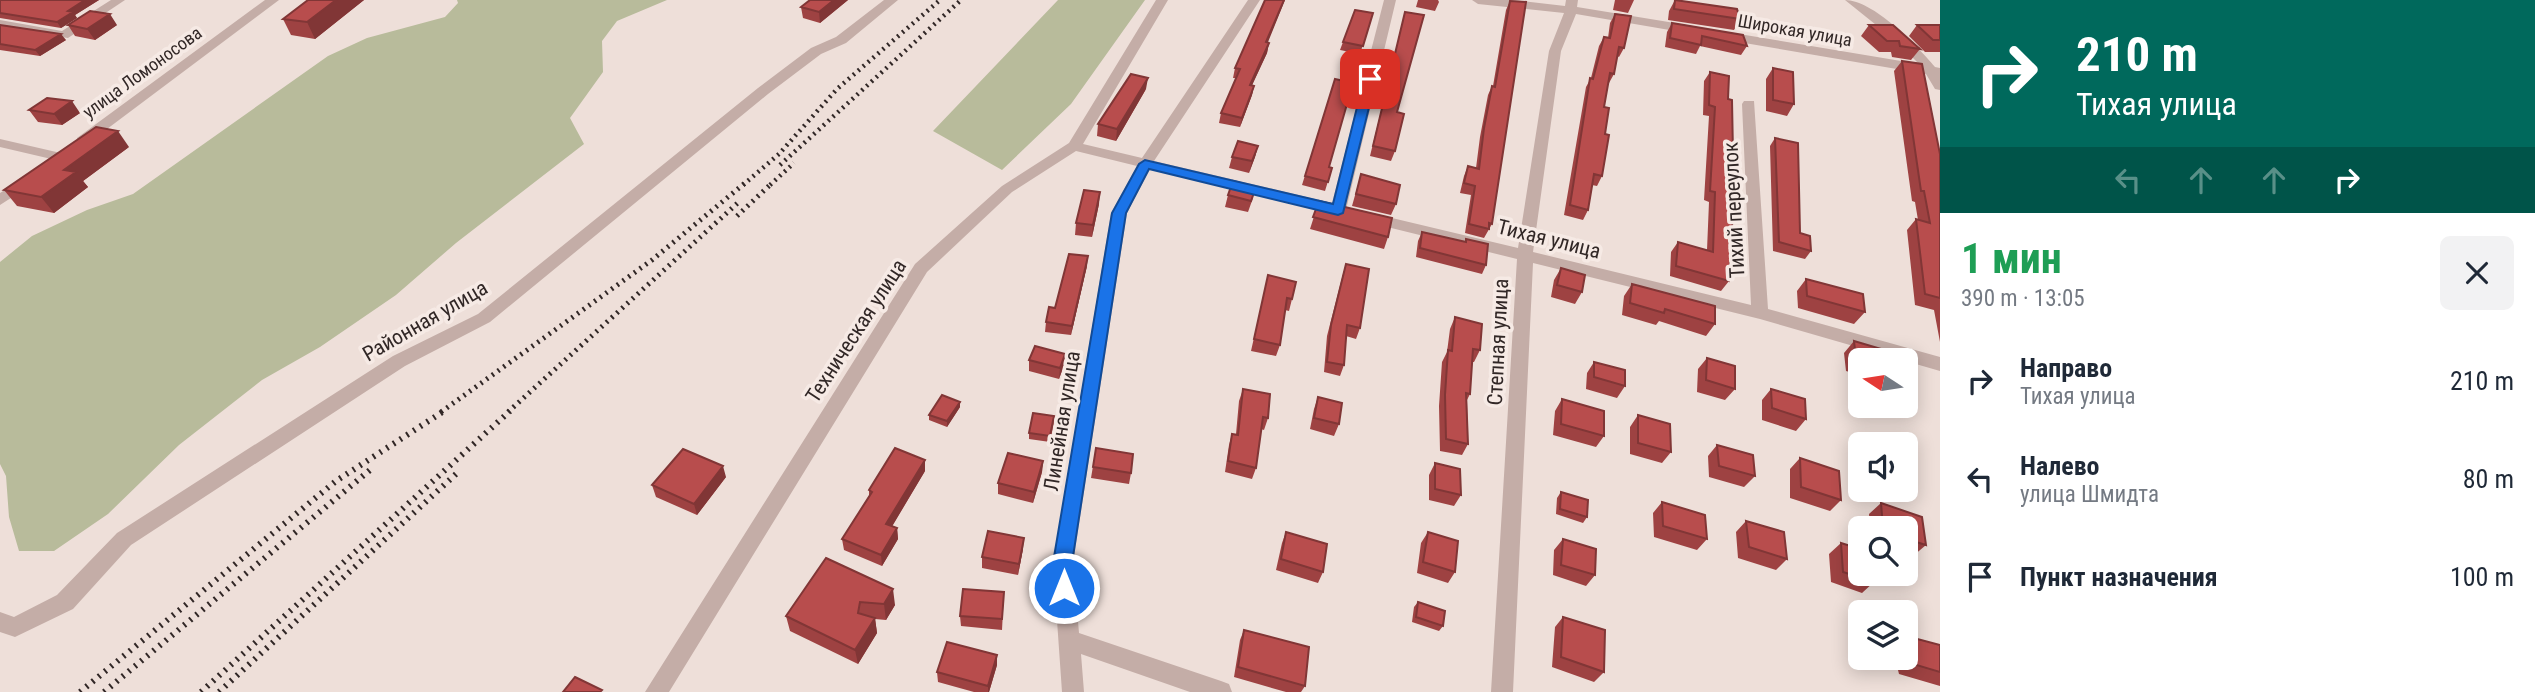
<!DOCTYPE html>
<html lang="ru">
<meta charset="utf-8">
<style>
body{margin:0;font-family:"Roboto Condensed",sans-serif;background:#f2f2f3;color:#1f2937;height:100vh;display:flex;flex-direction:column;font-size:26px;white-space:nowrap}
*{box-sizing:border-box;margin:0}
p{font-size:23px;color:#747a83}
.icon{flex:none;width:38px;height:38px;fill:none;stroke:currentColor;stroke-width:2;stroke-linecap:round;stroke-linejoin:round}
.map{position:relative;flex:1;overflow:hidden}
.side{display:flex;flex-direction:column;background:#fff;width:595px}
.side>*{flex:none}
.guide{background:#00695c;color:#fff;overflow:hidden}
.needle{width:46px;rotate:282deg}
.buttons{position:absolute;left:1848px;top:348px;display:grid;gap:14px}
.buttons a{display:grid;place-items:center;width:70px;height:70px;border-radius:10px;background:#fff;box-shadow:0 4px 18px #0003;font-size:35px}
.pin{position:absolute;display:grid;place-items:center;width:60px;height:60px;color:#fff;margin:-30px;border-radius:14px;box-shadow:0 4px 10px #0006}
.me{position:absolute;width:77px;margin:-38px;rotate:0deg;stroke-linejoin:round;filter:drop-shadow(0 0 5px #0008)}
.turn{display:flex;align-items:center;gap:24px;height:147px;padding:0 21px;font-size:32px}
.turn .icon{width:91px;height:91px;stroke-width:2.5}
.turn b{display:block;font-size:49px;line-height:60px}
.lanes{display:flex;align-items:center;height:66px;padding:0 21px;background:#0003;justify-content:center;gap:35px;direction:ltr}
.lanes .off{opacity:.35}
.round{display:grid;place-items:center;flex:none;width:74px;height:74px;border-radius:10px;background:#f2f2f3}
.headline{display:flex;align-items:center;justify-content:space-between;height:119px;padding:0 21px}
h1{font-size:42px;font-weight:700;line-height:52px;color:#1e9e55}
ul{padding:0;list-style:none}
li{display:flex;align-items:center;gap:21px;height:98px;padding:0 21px}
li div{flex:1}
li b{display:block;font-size:26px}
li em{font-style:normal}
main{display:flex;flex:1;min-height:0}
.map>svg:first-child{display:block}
.green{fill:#b8bb9b}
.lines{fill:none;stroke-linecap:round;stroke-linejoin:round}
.minor{fill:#c4ada7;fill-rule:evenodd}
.rail-far2{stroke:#312726;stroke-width:4.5;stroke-dasharray:2 4.5;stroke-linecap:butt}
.rail-far1{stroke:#312726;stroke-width:5;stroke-dasharray:2 5;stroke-linecap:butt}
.rail{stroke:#312726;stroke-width:6;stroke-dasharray:2 6;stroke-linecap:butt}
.wall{fill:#9e4242}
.shaded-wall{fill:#813636}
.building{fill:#b84d4d;stroke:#813636;stroke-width:2}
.route{fill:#1a73e8;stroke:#114b97;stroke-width:2}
.labels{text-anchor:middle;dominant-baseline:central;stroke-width:7;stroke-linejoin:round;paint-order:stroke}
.far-street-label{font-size:18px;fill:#312726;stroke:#f6eae5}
.street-label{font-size:21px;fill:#312726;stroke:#f6eae5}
</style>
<main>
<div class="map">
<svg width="1940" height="692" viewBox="0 0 1940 692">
<rect width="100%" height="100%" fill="#eedfd9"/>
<path class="green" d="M457,0H667L617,21L602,41L603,72L570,118L584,144L456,243L396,295L320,347L262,380L179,445L108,514L54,551H19L9,517L6,476L0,464V262L32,236L87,210L133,194L328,56L367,38L445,17L458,3Z
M1058,0H1145L1071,104L1002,170L933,131Z"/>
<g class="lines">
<path class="minor" d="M111,0H125L68,38L0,28V20L62,31Z
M265,0H279L87,144H77V138Z
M884,0H898L846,43L821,54L768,94L490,322L405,366L131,545L73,609L15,637L0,632V612L14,617L57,595L117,533L393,356L478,314L758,88L811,48L836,37Z
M1156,0H1168L1083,144L1142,158L1248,0H1260L1154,161L1332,203L1384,0H1396L1345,214L1338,215L1150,169L1127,213L1073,563L1079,633L1221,681L1229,684L1232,692H1190L1081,654L1084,692H1062L1053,563L1111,213L1137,166L1076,151L1012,192L927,272L669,692H645L915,264L1002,186L1069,143Z
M1472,0H1512L1565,6L1566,0H1578L1577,7L1693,26L1699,30L1693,34L1576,14L1561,51L1533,252L1751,305L1742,104L1744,101H1754L1768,309L1940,357V371L1760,319L1533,263L1513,692H1491L1517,259L1371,223L1363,218L1371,213L1518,248L1549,51L1564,13L1478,4Z
M1845,0C1873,0 1917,45 1935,67L1940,68V90L1935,89L1926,74L1721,39L1715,35L1721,31L1919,64L1896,41Z
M0,139L65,154L67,157L60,161L0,147Z
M26,177L31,179L33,182L31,185L0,205V193Z"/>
<path class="rail-far2" d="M780,165L961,0
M743,185L779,154L837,89L940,0
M770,185L794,163"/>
<path class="rail-far1" d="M737,216L772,183
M441,412L652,260L745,183
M508,412L741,200"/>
<path class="rail" d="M80,692L336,481L444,411
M104,692L370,470
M201,692L510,411
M219,692L456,474"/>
</g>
<path class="wall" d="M0,0H99L75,15L77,18L61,28L0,18Z
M308,0H364L315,39L291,35L283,19Z
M810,0H848L820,23L803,18L801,7Z
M1418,0H1438L1439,2L1435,11L1416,7Z
M1615,0H1634L1628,13L1613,10Z
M1675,0L1740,19L1734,30L1668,20L1669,11Z
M1510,1L1492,224L1484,238L1465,233L1471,195L1460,193L1464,176L1468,166L1476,168L1480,137L1488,95L1492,86H1493L1506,10Z
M1405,12L1395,151L1391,161L1370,156Z
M1373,13L1360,54L1340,50L1343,42Z
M1615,14L1624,48L1619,57L1617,56L1614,74L1609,83H1608L1604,107L1605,134L1602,176L1597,186L1592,185L1588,210L1583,220L1564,215L1586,87L1591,78L1599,46L1604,37L1608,38L1610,23Z
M1672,23L1747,46L1741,55L1700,46L1696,54L1665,47L1667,32Z
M0,25L66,40L40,56L0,50Z
M68,25H117L95,40L75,36Z
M1869,25L1920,49L1911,60L1892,57L1891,52H1879L1861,36Z
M1917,25H1940V52H1925L1909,36Z
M1268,43H1269L1267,53L1252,85L1254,86L1252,95L1240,127L1219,123L1221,113L1236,78H1233L1235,68Z
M1902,61L1940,154V342L1934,310L1915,305L1907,230L1916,219L1918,220L1915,202L1912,201L1894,71Z
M1773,68L1794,104L1787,116L1766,111V79Z
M1710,72L1728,99L1729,281L1721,291L1670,276L1671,252L1678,242L1707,250L1709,202L1704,200L1709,116L1703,115L1704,81Z
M1335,79L1329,167L1332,168L1325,191L1302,185Z
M1146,89L1116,141L1097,136L1098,124Z
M29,110L80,113L62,125L38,122Z
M1775,138L1800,233L1811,251L1805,259L1773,251L1770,146Z
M1258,146L1255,157L1249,173L1229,168L1232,157Z
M129,147L83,181L88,187L54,213L17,206L4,190Z
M1361,174L1396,204L1391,215L1352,206Z
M1228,195L1253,198L1248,212L1225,207Z
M1319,201L1388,237L1384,249L1310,229Z
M1099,204L1092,237L1075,235L1076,223Z
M1422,232L1465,242L1466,239L1486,265L1482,274L1416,257L1418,241Z
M1346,264L1360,328L1356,339L1346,336L1344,365L1340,376L1324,372L1327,336L1343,274Z
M1087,266L1071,335L1045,332L1046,322L1055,308Z
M1561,268L1582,292L1575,304L1551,297L1554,280Z
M1268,275L1292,299L1289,311L1285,310L1280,345L1276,356L1251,351Z
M1806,279L1865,312L1854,324L1798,308L1797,291Z
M1632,284L1715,324L1706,336L1659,321L1656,325L1622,315L1624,296Z
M1455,317L1480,350L1474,362H1472L1470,394L1467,400L1468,444L1462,455L1440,451L1439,406L1442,362L1447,352L1450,329Z
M1854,341L1860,360V375L1846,371L1844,353Z
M1707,358L1735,389L1725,400L1697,392L1698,369Z
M1029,360L1064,365L1059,379L1029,371Z
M1594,362L1625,386L1617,398L1586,389L1587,373Z
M1243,389L1268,418L1264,430L1261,429L1256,468L1252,479L1225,472L1229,445L1232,434H1236L1239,401Z
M1771,389L1806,419L1796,431L1762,420V400Z
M1318,397L1339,424L1334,436L1310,429L1314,409Z
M1562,399L1604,436L1596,447L1553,435L1555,411Z
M960,402V407L947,427L929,420V415Z
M1638,415L1671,452L1662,463L1630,454V427Z
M1054,422L1050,442L1029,439V433Z
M1717,445L1755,476L1744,487L1709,477L1708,456Z
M1096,448L1131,473L1129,484L1091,478Z
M1800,458L1841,500L1830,511L1790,498V469Z
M1043,461L1042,472L1033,503L998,494V483Z
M1435,463L1461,495L1454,506L1429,500V475Z
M925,471L892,526L897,528L898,539L882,566L844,550L842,539L869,496V490Z
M726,477L697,515L656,497L652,485Z
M1561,492L1587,517L1583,523L1556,514L1557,498Z
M1662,502L1707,539L1697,550L1654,537L1653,513Z
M1881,503L1926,545L1913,556L1906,554V528H1870L1869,514Z
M1746,521L1787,559L1776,570L1738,558L1736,532Z
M1286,532L1323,572L1318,583L1276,570L1282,543Z
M1428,532L1455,572L1448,583L1417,573L1421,543Z
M1563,539L1595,575L1586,586L1553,575L1554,550Z
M1841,543L1874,582L1862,593L1831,582L1829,554Z
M1023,549L1018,575L982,568V557Z
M826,558L895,605L886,620L875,619L877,633L858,664L790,631L786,616Z
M1004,592L1002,630L961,626L960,616Z
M1418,602L1443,626L1439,631L1412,622L1414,607Z
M1563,617L1604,672L1594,682L1552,667L1555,627Z
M1244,630L1305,686L1301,692H1286L1234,677L1240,640Z
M1906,636L1940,645V686L1899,674L1895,658H1906Z
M997,665L989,692H974L938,682L937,672Z"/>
<path class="shaded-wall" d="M85,0H99L75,15L77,18L61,28L57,22L68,11Z
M336,0H364L315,39L307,22Z
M834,0H848L820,23L819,12Z
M1284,0H1285L1264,52L1266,42Z
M110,14L117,25L95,40L87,29Z
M61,34L66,40L40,56L35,50Z
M1269,43L1267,53L1248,94L1250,85Z
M1148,78L1146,89L1116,141L1117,129Z
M1254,86L1252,95L1240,127L1242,118Z
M72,101L80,113L62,125L54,114Z
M118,131L129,147L83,181L88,187L54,213L41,197L64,170Z
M1258,146L1255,157L1249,173L1252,161Z
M1100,192L1099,204L1092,237L1093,225Z
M1088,256L1087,266L1071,335L1072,326Z
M1065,354L1064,365L1059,379L1060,368Z
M960,402V407L947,427V421Z
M925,460V471L887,535L886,524Z
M1043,461L1042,472L1033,503L1034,492Z
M723,466L726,477L697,515L694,504Z
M897,528L898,539L882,566L881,555Z
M1024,538L1023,549L1018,575L1019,564Z
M893,589L895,605L886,620L884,604Z
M875,618L877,633L858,664L855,650Z
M997,655V665L989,692H988V686Z"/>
<path class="building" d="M0,0H85L68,11L73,12L57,22L0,13Z
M308,0H336L307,22L283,19Z
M810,0H834L819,12L801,7Z
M1265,0H1284L1266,42L1269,43L1250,85L1254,86L1242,118L1221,113L1240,69L1235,68Z
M1675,0L1737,9L1740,19L1674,9Z
M1510,1L1526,2L1492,224L1489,223V229L1469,224L1475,186L1464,183L1468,166L1479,169L1484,128L1492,86L1495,87Z
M1355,10L1373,13L1363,46L1343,42Z
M90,11L110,14L87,29L68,25Z
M1405,12L1424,15L1397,112L1404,114L1395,151L1373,146Z
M1615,14L1631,16L1624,48L1619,47L1614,74L1610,73L1604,107L1609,108L1605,134L1609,135L1602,176L1594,174L1588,210L1570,205L1590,78L1593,79L1604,37L1610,38Z
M1672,23L1743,35L1747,46L1702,36L1701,45L1670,38Z
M0,25L61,34L35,50L0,44Z
M1869,25H1893L1920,49L1900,46L1899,41H1887Z
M1917,25H1940V40H1933Z
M1902,61L1922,64L1940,154V298L1925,294L1916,219L1930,223L1924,191H1921Z
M1773,68L1793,72L1794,104L1773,100Z
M1710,72L1729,76L1728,99L1732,100L1733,154L1736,155L1729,281L1676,266L1678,242L1713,252L1715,192L1710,191L1715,107L1709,105Z
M1131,74L1148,78L1117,129L1098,124Z
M1335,79L1353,83L1329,167L1332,168L1328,182L1305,176Z
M47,98L72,101L54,114L29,110Z
M96,127L118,131L64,170L76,172L41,197L4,190Z
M1775,138L1798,143L1800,233L1810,236L1811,251L1779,242Z
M1238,141L1258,146L1252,161L1232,157Z
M1361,174L1400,185L1396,204L1356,194Z
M1233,181L1256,187L1251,201L1228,195Z
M1084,190L1100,192L1093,225L1076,223Z
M1319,201L1392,218L1388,237L1313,217Z
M1422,232L1466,242V239L1488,244L1486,265L1420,248Z
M1069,254L1088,256L1072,326L1046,322L1049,307L1055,308Z
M1346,264L1369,269L1360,328L1347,325L1344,365L1327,362L1331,325Z
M1561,268L1585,275L1582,292L1557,285Z
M1268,275L1296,282L1292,299L1287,298L1280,345L1254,339Z
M1806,279L1863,294L1865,312L1807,296Z
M1632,284L1715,306V324L1665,309L1664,313L1630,303Z
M1455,317L1482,324L1480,350L1473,349L1470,394L1466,393L1468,444L1446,439L1445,395L1448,350L1452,351Z
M1854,341L1888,351L1889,360L1860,361L1856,359Z
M1035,346L1065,354L1060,368L1029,360Z
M1707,358L1735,366V389L1706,380Z
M1594,362L1625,370V386L1594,377Z
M1243,389L1270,394L1268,418L1263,417L1256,468L1228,461L1232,434L1238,435Z
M1771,389L1805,399L1806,419L1772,408Z
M942,395L960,402L947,421L929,415Z
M1318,397L1342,403L1339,424L1314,418Z
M1562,399L1604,411V436L1561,424Z
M1033,413L1054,416L1050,436L1029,433Z
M1638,415L1670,424L1671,452L1638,443Z
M1717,445L1753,455L1755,476L1719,466Z
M895,448L925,460L886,524L897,528L881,555L842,539L872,492L869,490Z
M1096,448L1133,454L1131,473L1093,467Z
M683,449L723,466L694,504L652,485Z
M1008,453L1043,461L1034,492L998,483Z
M1800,458L1839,471L1841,500L1801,487Z
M1435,463L1460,469L1461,495L1435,489Z
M1561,492L1588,500L1587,517L1560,509Z
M1662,502L1705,515L1707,539L1663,526Z
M1881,503L1922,517L1926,545L1906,539V528H1883Z
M1746,521L1784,532L1787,559L1749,547Z
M988,531L1024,538L1019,564L982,557Z
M1286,532L1327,544L1323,572L1281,559Z
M1428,532L1458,541L1455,572L1423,562Z
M1563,539L1596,549L1595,575L1561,565Z
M1841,543L1860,549V574H1874V582L1843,572Z
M826,558L893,589L884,604L860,602L858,613L875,618L855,650L786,616Z
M963,589L1004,592L1002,619L960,616Z
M1418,602L1445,611L1443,626L1416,617Z
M1563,617L1605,630L1604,672L1561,657Z
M1244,630L1309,647L1305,686L1238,667Z
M1906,636L1940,645V672L1913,664Z
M947,642L997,655L988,686L937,672Z
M575,677L602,690L600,692H563Z"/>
<path class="route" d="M1370,75L1376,79L1343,213L1338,215L1149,169L1126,213L1072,563L1074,588L1071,594L1064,597L1058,594L1053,563L1112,213L1139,164L1145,160L1333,204L1364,79Z"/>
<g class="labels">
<g class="far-street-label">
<text transform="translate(1795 30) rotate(10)">Широкая улица</text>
<text transform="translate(142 72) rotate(-36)">улица Ломоносова</text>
</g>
<g class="street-label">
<text transform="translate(1734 210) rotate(-93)">Тихий переулок</text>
<text transform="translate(1549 239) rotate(14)">Тихая улица</text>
<text transform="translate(425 321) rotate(-30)">Районная улица</text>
<text transform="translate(856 331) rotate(-57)">Техническая улица</text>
<text transform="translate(1498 342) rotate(-87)">Степная улица</text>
<text transform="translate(1062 421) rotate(-81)">Линейная улица</text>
</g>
</g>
</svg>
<div class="buttons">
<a><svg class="needle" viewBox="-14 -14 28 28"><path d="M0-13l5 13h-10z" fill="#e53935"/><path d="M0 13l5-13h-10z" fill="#747a83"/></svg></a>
<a><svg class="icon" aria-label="sound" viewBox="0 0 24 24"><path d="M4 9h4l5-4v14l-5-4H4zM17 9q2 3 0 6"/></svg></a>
<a><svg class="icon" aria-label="search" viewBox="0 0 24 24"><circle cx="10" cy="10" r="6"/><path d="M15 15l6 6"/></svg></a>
<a><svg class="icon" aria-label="layers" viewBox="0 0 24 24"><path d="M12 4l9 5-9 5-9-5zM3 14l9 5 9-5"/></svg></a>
</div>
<div class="pin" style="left:1370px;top:79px;background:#d93025"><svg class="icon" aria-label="arrive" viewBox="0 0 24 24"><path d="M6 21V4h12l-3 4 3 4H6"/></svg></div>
<svg class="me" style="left:1064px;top:588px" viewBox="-20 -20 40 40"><circle r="17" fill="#1a73e8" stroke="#fff" stroke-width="3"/><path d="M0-11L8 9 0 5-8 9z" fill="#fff"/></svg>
</div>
<section class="side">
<div class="guide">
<div class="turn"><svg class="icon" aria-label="right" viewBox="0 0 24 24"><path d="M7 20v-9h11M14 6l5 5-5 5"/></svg><div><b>210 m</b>Тихая улица</div></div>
<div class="lanes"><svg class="icon off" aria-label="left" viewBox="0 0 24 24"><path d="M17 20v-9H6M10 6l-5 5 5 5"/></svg><svg class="icon off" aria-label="ahead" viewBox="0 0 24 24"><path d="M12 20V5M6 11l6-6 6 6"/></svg><svg class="icon off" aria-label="ahead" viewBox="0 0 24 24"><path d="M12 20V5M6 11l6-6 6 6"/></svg><svg class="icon" aria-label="right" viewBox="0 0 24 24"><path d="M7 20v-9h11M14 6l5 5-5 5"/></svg></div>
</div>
<div class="headline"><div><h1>1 мин</h1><p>390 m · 13:05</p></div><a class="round"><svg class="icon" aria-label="close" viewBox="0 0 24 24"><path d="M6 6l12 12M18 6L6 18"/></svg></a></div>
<ul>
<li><svg class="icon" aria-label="right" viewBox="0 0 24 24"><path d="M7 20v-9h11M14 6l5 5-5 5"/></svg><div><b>Направо</b><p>Тихая улица</p></div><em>210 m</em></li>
<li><svg class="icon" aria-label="left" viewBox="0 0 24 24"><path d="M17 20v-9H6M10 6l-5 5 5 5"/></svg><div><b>Налево</b><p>улица Шмидта</p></div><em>80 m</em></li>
<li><svg class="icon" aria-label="arrive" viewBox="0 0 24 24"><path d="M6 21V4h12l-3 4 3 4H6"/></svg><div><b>Пункт назначения</b></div><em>100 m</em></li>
</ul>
</section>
</main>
